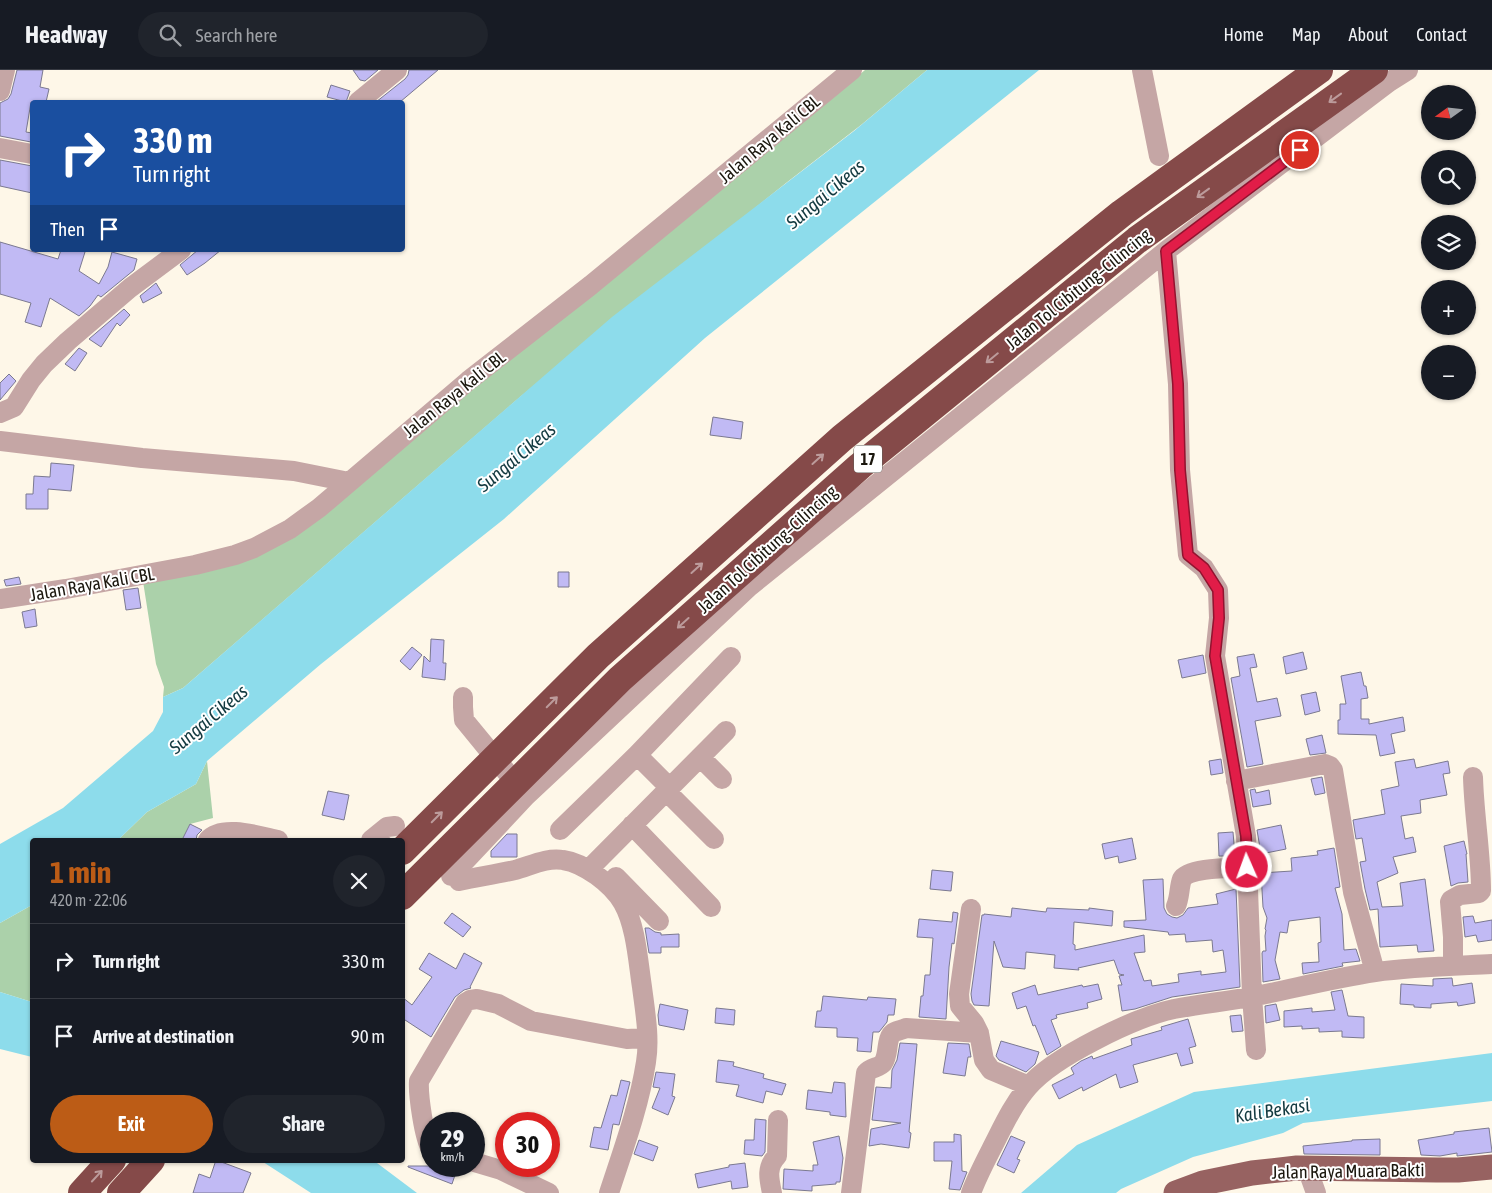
<!DOCTYPE html>
<meta charset="utf-8">
<style>
body{margin:0;font-family:"Asap Condensed",sans-serif;background:#20242c;color:#f1f3f6;height:100vh;display:flex;flex-direction:column;font-size:19px;white-space:nowrap}
*{box-sizing:border-box;margin:0}
p{font-size:16px;color:#9ea1a6}
.icon{flex:none;width:28px;height:28px;fill:none;stroke:currentColor;stroke-width:2;stroke-linecap:round;stroke-linejoin:round}
.map{position:relative;flex:1;overflow:hidden}
.drawer{position:absolute;left:30px;top:768px;width:375px;height:325px;display:flex;flex-direction:column;background:#171b24;border-radius:5px;box-shadow:0 1px 4px #0004}
.drawer>*{flex:none}
.guide{position:absolute;left:30px;top:30px;width:375px;height:152px;border-radius:5px;box-shadow:0 1px 4px #0004;background:#1a4fa0;color:#fff;overflow:hidden}
.needle{width:32px;rotate:255deg}
.tools{position:absolute;left:1421px;top:15px;display:grid;gap:10px}
.tools a{display:grid;place-items:center;width:55px;height:55px;border-radius:50%;background:#171b24;box-shadow:0 1px 4px #0004;font-size:25px}
.speed{position:absolute;left:420px;top:1042px;display:flex;gap:10px;font-size:25px;font-weight:700;text-align:center}
.speed>*{display:grid;place-content:center;width:65px;height:65px;border-radius:50%;background:#171b24;box-shadow:0 1px 4px #0004;line-height:1}
.speed small{font-size:12px;font-weight:400}
.speed .limit{border:8px solid #d22;background:#fff;color:#111}
.pin{position:absolute;display:grid;place-items:center;width:42px;height:42px;color:#fff;margin:-21px;border:2px solid #fff;border-radius:50%;box-shadow:0 1px 5px #0007}
.me{position:absolute;width:55px;margin:-28px;rotate:358deg;stroke-linejoin:round;filter:drop-shadow(0 0 4px #0008)}
.turn{display:flex;align-items:center;gap:18px;height:105px;padding:0 20px;font-size:22px}
.turn .icon{width:65px;height:65px;stroke-width:2.5}
.turn b{display:block;font-size:35px;line-height:42px}
.then{display:flex;align-items:center;height:48px;padding:0 20px;background:#0003;gap:10px;font-size:19px}
.round{display:grid;place-items:center;flex:none;width:52px;height:52px;border-radius:26px;background:#20242c}
.headline{display:flex;align-items:center;justify-content:space-between;height:85px;padding:0 20px}
h1{font-size:30px;font-weight:700;line-height:38px;color:#bc5c16}
.cta{display:flex;gap:10px;margin-top:auto;padding:10px 20px}
.cta a{flex:1;height:58px;border-radius:30px;background:#bc5c16;color:#fff;font-size:20px;font-weight:700;line-height:58px;text-align:center}
.cta a+a{background:#20242c;color:#f1f3f6}
ul{padding:0;list-style:none}
li{display:flex;align-items:center;gap:15px;height:75px;padding:0 20px;border-top:1px solid #363941}
li div{flex:1}
li b{display:block;font-size:19px}
li em{font-style:normal}
header{display:flex;align-items:center;gap:30px;box-sizing:border-box;height:70px;padding:0 25px;background:#171b24;border-bottom:1px solid #363941}
header strong{font-size:24px}
nav{display:flex;gap:28px;margin-inline-start:auto;font-size:18px}
.search{width:350px;height:45px;background:#20242c;display:flex;align-items:center;gap:12px;box-sizing:border-box;padding:0 18px;border-radius:28px;color:#9ea1a6;font-size:19px}
.map>svg:first-child{display:block}
.green{fill:#abd1aa}
.water{fill:#8ddceb}
.building{fill:#c1baf4;stroke:#7b7990}
.lines{fill:none;stroke-linecap:round;stroke-linejoin:round}
.minor{stroke:#c5a6a5;stroke-width:20}
.major{stroke:#976261;stroke-width:25}
.highway{stroke:#854a49;stroke-width:28}
.highway-bridge{stroke:#854a49;stroke-width:28}
.oneway{stroke:#bc9b9b}
.route-casing{stroke:#92132f;stroke-width:12}
.route{stroke:#e11d48;stroke-width:9}
.labels{text-anchor:middle;dominant-baseline:central;stroke-width:4;stroke-linejoin:round;paint-order:stroke}
.shield{fill:#fff;stroke:#5f5d56;stroke-width:1}
.shield-label{font-size:16px;font-weight:bold;fill:#1b170e}
.street-label{font-size:18px;fill:#1b170e;stroke:#fff}
.water-label{font-size:19px;font-style:italic;fill:#133a40;stroke:#fff}
</style>
<header>
<strong>Headway</strong>
<div class="search"><svg class="icon" aria-label="search" viewBox="0 0 24 24"><circle cx="10" cy="10" r="6"/><path d="M15 15l6 6"/></svg>Search here</div>
<nav><a>Home</a><a>Map</a><a>About</a><a>Contact</a></nav>
</header>
<div class="map">
<svg width="1492" height="1123" viewBox="0 0 1492 1123">
<rect width="100%" height="100%" fill="#fef7e8"/>
<path class="green" d="M865,0H927L861,55L786,113L520,327L183,618L163,627L164,617L156,594L142,505L195,495L304,450L812,45Z
M207,691L213,748L190,754L182,770H118L147,742L196,714Z
M32,835V932L0,922V853Z"/>
<path class="water" d="M927,0H1039L705,268L504,449L321,594L207,691L196,714L147,742L118,770H32V835L0,853V774L63,738L153,661L163,642V627L183,618L612,247L854,61Z
M0,922L32,932V987L0,979Z
M1492,983V1031L1303,1053L1283,1063L1193,1087L1121,1119L1116,1123H1021L1077,1075L1194,1022Z
M260,1090H373L417,1123H311Z"/>
<path class="building" d="M17,0H43L40,17L49,19L46,32H31L26,62L32,63L31,72L0,66V33L8,29L11,24Z
M353,0H378L365,11L360,10Z
M409,0H438L400,32H376L405,9L408,5Z
M331,15L350,21L346,32L327,27Z
M0,90L32,96V123L0,116Z
M0,172L58,189L61,180H79L85,182L79,201L99,214L108,197L112,182L137,189L134,200L101,227L98,225L90,236L79,246L50,228L41,257L25,252L31,233L0,224Z
M198,180H221L205,193L187,205L180,195Z
M156,213L162,223L143,233L140,226Z
M124,239L130,245L120,256L117,253L101,277L89,269Z
M79,278L87,283L75,301L65,294Z
M9,304L16,311L0,330V313Z
M713,347L743,352L741,369L710,365Z
M51,393L74,395L71,421L48,419V439H26V424H33L34,406L50,407Z
M558,502H569V517H558Z
M19,507L21,514L6,516L4,510Z
M138,518L141,538L126,540L123,520Z
M35,539L37,556L25,558L22,542Z
M431,569L444,570L443,593H446L445,610L422,607L424,586L430,592Z
M412,577L422,585L410,600L400,591Z
M1303,582L1307,599L1286,604L1283,587Z
M1254,584L1257,597L1250,598L1257,632L1277,628L1281,646L1255,651L1263,694L1247,697L1231,608L1240,606L1237,587Z
M1203,585L1206,603L1182,608L1178,590Z
M1361,602L1364,616H1366L1368,628L1361,629V649H1369V654L1403,647L1405,661L1391,664L1395,683L1380,686L1376,665L1338,664V650H1340V634H1346L1341,606Z
M1316,622L1320,641L1305,645L1301,625Z
M1322,665L1326,683L1310,685L1306,669Z
M1221,689L1223,703L1211,705L1209,691Z
M1414,689L1416,698L1448,691L1450,703L1443,704L1447,725L1420,730L1421,743L1401,746L1405,769L1413,767L1416,782L1393,787L1398,803L1377,812L1382,837L1403,836L1400,813L1425,809L1434,881L1418,882L1417,875L1380,877L1378,839L1370,840L1365,819L1360,792L1366,791L1362,768L1356,769L1353,750L1385,744L1381,720L1399,716L1395,692Z
M1322,707L1325,723L1315,725L1311,709Z
M1255,719L1256,723L1269,720L1271,734L1253,737L1250,720Z
M328,721L349,725L344,750L322,745Z
M190,754L202,760L197,765L196,770H182Z
M1281,755L1286,779L1261,784L1257,760Z
M1233,762L1235,786H1219L1218,763Z
M507,764H517V787H491V781Z
M1132,768L1136,789L1119,793L1118,786L1105,789L1102,774Z
M1464,771L1467,784H1466L1468,812L1458,813L1451,816L1444,776Z
M1334,778L1340,817L1335,818L1342,844L1344,880L1356,879L1360,891L1342,893L1343,896L1303,904L1302,893L1319,892L1318,873L1321,872L1320,847L1289,851L1287,863L1280,862L1275,890L1280,909L1263,912L1262,883L1263,881H1266L1265,866L1266,860L1265,859L1267,848L1263,837L1261,803L1292,801L1291,788L1318,785L1317,781Z
M932,800L953,802L951,821L930,819Z
M1163,809L1164,838L1167,844L1172,847L1177,848L1183,845L1188,838L1218,834L1216,824L1236,819L1240,917L1172,927L1135,939L1122,941L1118,915H1122L1119,906L1124,905L1119,904L1114,890L1078,898L1079,900L1054,898L1055,885L1026,882L1025,899L1003,897L994,871L989,936L974,935L972,931L971,924L982,845H984V844L1011,847L1012,838L1046,842L1047,838L1089,840V838L1113,841L1112,856L1074,852L1073,874L1075,875V880L1144,865L1145,882L1134,883L1144,911L1151,910L1152,916L1179,912L1178,904L1201,901V905L1226,902L1223,880L1213,882L1212,870L1186,872L1185,864L1169,865L1168,862L1124,857V851L1146,850L1143,810Z
M953,842L958,843L954,874L952,873L949,897L946,949L919,947L921,926H923L925,905H930L933,868L917,867L919,849L952,852Z
M452,843L471,857L463,867L444,853Z
M1473,846L1475,853L1492,850V870L1478,872L1476,865L1465,867L1463,847Z
M645,858H649L655,862L661,863V865L679,864V877H661V883H649Z
M429,883L456,899L464,883L482,893L470,917L471,918L464,920L455,927L431,967L402,948V927L412,935L432,907L419,899Z
M1452,908L1453,916L1472,913L1475,933L1458,936L1457,932L1431,934V938L1414,937V935L1400,934L1401,914L1433,916V909Z
M1098,914L1102,929L1087,933L1088,938L1056,945L1057,948L1051,950L1061,976L1047,985L1035,955L1033,956L1026,936L1017,939L1012,923L1035,915L1038,925L1082,915L1083,917Z
M1342,920L1348,946L1364,947V968L1342,967V961L1319,962V958L1302,959V956L1284,957V941L1312,938V942L1335,940L1331,922Z
M823,926L867,930L868,927L896,929L894,945H888L887,952L879,962H873L871,982L857,981L858,968L837,967V958L815,957L817,941H821Z
M660,934L688,940L684,960L659,955L658,945Z
M1276,934L1280,950L1266,953L1265,936Z
M716,938L735,940L734,955L715,953Z
M1241,945L1243,961L1232,962L1230,946Z
M1188,949L1196,976L1189,978L1193,993L1181,996L1177,983L1133,995L1138,1012L1120,1018L1116,1004L1083,1021L1082,1017L1059,1029L1052,1015L1074,1004L1071,998L1081,991L1092,986L1093,989L1132,975L1131,969L1162,960L1161,957Z
M1001,971L1039,982L1035,994L1026,1002L999,990L996,986Z
M900,973L917,974L909,1062L911,1063L909,1078L881,1074L869,1076L871,1059L901,1053L872,1050L876,1017L891,1018L892,1000L897,990Z
M948,973L969,974L971,987H968L965,1006L943,1003Z
M718,990L734,992L733,996L764,1004L763,1008L786,1014L782,1025L766,1021L763,1033L736,1026L739,1015L716,1012Z
M656,1002L675,1004L672,1026L675,1027L668,1045L652,1038L660,1018L653,1017Z
M621,1010L630,1012L619,1055L613,1054L608,1080L590,1077L594,1057L601,1058L611,1025L617,1026Z
M834,1012L845,1013L846,1047L830,1045V1042L806,1039L808,1020L832,1023Z
M755,1049L766,1050L765,1082L762,1086L744,1084L745,1070H754Z
M1489,1058L1492,1082L1457,1086V1083L1440,1086L1421,1085L1418,1070L1454,1064V1062Z
M954,1064L961,1065L962,1101L967,1102L960,1120L949,1119L952,1091H934V1072H954Z
M839,1066L843,1088L840,1112H836V1114L812,1116V1121L783,1119L784,1099L813,1101V1095H818L813,1072Z
M1011,1066L1025,1072L1017,1089L1020,1090L1014,1103L997,1095Z
M1380,1069V1085L1304,1084L1303,1076L1352,1071V1070Z
M639,1070L658,1077L653,1091L634,1084Z
M216,1090L251,1103L243,1123H193L199,1104L210,1108Z
M745,1093L748,1117L732,1119L731,1111L698,1118L695,1104L729,1097V1095Z
M408,1096H458L452,1114L408,1097Z"/>
<g class="lines">
<path class="minor" d="M1142,0L1159,86
M0,21L5,0
M358,32L397,0
M0,78L32,84
M1166,181L1178,314L1180,400L1188,485L1204,498L1218,520L1219,548L1215,586L1246,766L1252,926L1256,980
M0,343L14,337L31,310L44,294L68,271L130,218L181,180
M0,371L142,388L294,401L349,412
M0,529L66,519L195,495L235,485L254,478L290,459L319,438L468,311L591,215L852,0
M463,627V637L464,650L523,722
M637,685L731,587
M700,687L722,709
M1236,711L1325,694L1330,696L1333,700L1353,822L1375,902
M666,721L714,769
M632,755L711,837
M560,760L637,685L670,718
M208,770C222,754 259,766 278,770
M371,770L387,757L395,756
M588,800L726,661
M451,806L526,726L749,517L1166,181L1389,12L1408,0
M616,807L659,851
M459,811C478,807 497,804 515,800C530,796 547,787 563,790C584,793 612,814 623,833C636,856 638,891 642,917C645,941 650,968 646,992C639,1037 623,1080 609,1123
M1176,836C1180,827 1179,817 1182,809C1188,797 1235,798 1247,797
M971,839L959,924L960,936L974,953L979,963L984,990L991,1000L1029,1016
M1453,896V867L1450,832L1451,830L1460,825L1479,823L1481,821C1481,783 1474,745 1473,707
M431,1079C424,1068 418,1024 419,1011L465,933L470,930L477,929L498,934L531,951L627,969L647,968
M474,1092L501,1100L549,1123
M1307,1098L1316,1123
M772,1123C769,1109 766,1097 777,1086L778,1050
M851,1123L866,1003C871,997 879,998 883,993C889,985 886,972 891,965C893,961 902,960 906,958L979,963
M971,1123C978,1104 988,1086 997,1068C1006,1050 1015,1032 1028,1017C1053,987 1136,947 1174,939C1201,934 1229,931 1256,926C1296,918 1335,908 1375,902C1414,897 1453,896 1492,894"/>
<path class="major" d="M1176,1123L1203,1113L1252,1103L1297,1098L1437,1100H1458L1492,1097"/>
<path class="highway" d="M82,1123L112,1090
M121,1123L151,1090"/>
<path class="highway-bridge" d="M402,781L598,586L842,368L1122,143L1319,0
M402,826L620,609L860,396L1137,170L1374,0"/>
</g>
<defs><path id="oneway-shaft" d="M-6 0H5M1.5-3L5.5 0L1.5 3" fill="none" stroke-width="1.6" stroke-linecap="round" stroke-linejoin="round" transform="scale(1.25)"/></defs>
<g class="oneway">
<use href="#oneway-shaft" transform="translate(1335 28) rotate(144)"/>
<use href="#oneway-shaft" transform="translate(1203 123) rotate(144)"/>
<use href="#oneway-shaft" transform="translate(992 288) rotate(141)"/>
<use href="#oneway-shaft" transform="translate(818 389) rotate(-42)"/>
<use href="#oneway-shaft" transform="translate(697 498) rotate(-42)"/>
<use href="#oneway-shaft" transform="translate(683 553) rotate(138)"/>
<use href="#oneway-shaft" transform="translate(552 632) rotate(-45)"/>
<use href="#oneway-shaft" transform="translate(437 747) rotate(-45)"/>
<use href="#oneway-shaft" transform="translate(97 1106) rotate(-47)"/>
</g>
<g class="lines">
<g class="route-casing">
<path id="route" d="M1247,797L1246,766L1215,586L1219,548L1218,520L1204,498L1188,485L1180,400L1178,314L1166,181L1300,80"/>
</g>
<use href="#route" class="route"/>
</g>
<g class="labels">
<rect class="shield" x="854" y="375.5" width="28" height="27" rx="4"/>
<g class="shield-label">
<text x="868" y="389">17</text>
</g>
<g class="street-label">
<text transform="translate(769 69) rotate(-40)">Jalan Raya Kali CBL</text>
<text transform="translate(1078 219) rotate(-39)">Jalan Tol Cibitung–Cilincing</text>
<text transform="translate(454 324) rotate(-39)">Jalan Raya Kali CBL</text>
<text transform="translate(767 479) rotate(-42)">Jalan Tol Cibitung–Cilincing</text>
<text transform="translate(92 514) rotate(-10)">Jalan Raya Kali CBL</text>
<text transform="translate(1348 1101) rotate(-1)">Jalan Raya Muara Bakti</text>
</g>
<g class="water-label">
<text transform="translate(825 124) rotate(-40)">Sungai Cikeas</text>
<text transform="translate(516 387) rotate(-40)">Sungai Cikeas</text>
<text transform="translate(208 649) rotate(-40)">Sungai Cikeas</text>
<text transform="translate(1272 1040) rotate(-9)">Kali Bekasi</text>
</g>
</g>
</svg>
<div class="tools">
<a><svg class="needle" viewBox="-14 -14 28 28"><path d="M0-13l5 13h-10z" fill="#e53935"/><path d="M0 13l5-13h-10z" fill="#9ea1a6"/></svg></a>
<a><svg class="icon" aria-label="search" viewBox="0 0 24 24"><circle cx="10" cy="10" r="6"/><path d="M15 15l6 6"/></svg></a>
<a><svg class="icon" aria-label="layers" viewBox="0 0 24 24"><path d="M12 4l9 5-9 5-9-5zM3 14l9 5 9-5"/></svg></a>
<a>+</a>
<a>−</a>
</div>
<div class="speed"><div>29<small>km/h</small></div><div class="limit">30</div></div>
<div class="pin" style="left:1300px;top:80px;background:#d93025"><svg class="icon" aria-label="arrive" viewBox="0 0 24 24"><path d="M6 21V4h12l-3 4 3 4H6"/></svg></div>
<svg class="me" style="left:1247px;top:797px" viewBox="-20 -20 40 40"><circle r="17" fill="#e11d48" stroke="#fff" stroke-width="3"/><path d="M0-11L8 9 0 5-8 9z" fill="#fff"/></svg>
<div class="guide">
<div class="turn"><svg class="icon" aria-label="right" viewBox="0 0 24 24"><path d="M7 20v-9h11M14 6l5 5-5 5"/></svg><div><b>330 m</b>Turn right</div></div>
<div class="then">Then<svg class="icon" aria-label="arrive" viewBox="0 0 24 24"><path d="M6 21V4h12l-3 4 3 4H6"/></svg></div>
</div>
<section class="drawer">
<div class="headline"><div><h1>1 min</h1><p>420 m · 22:06</p></div><a class="round"><svg class="icon" aria-label="close" viewBox="0 0 24 24"><path d="M6 6l12 12M18 6L6 18"/></svg></a></div>
<ul>
<li><svg class="icon" aria-label="right" viewBox="0 0 24 24"><path d="M7 20v-9h11M14 6l5 5-5 5"/></svg><div><b>Turn right</b></div><em>330 m</em></li>
<li><svg class="icon" aria-label="arrive" viewBox="0 0 24 24"><path d="M6 21V4h12l-3 4 3 4H6"/></svg><div><b>Arrive at destination</b></div><em>90 m</em></li>
</ul>
<div class="cta"><a>Exit</a><a>Share</a></div>
</section>
</div>
